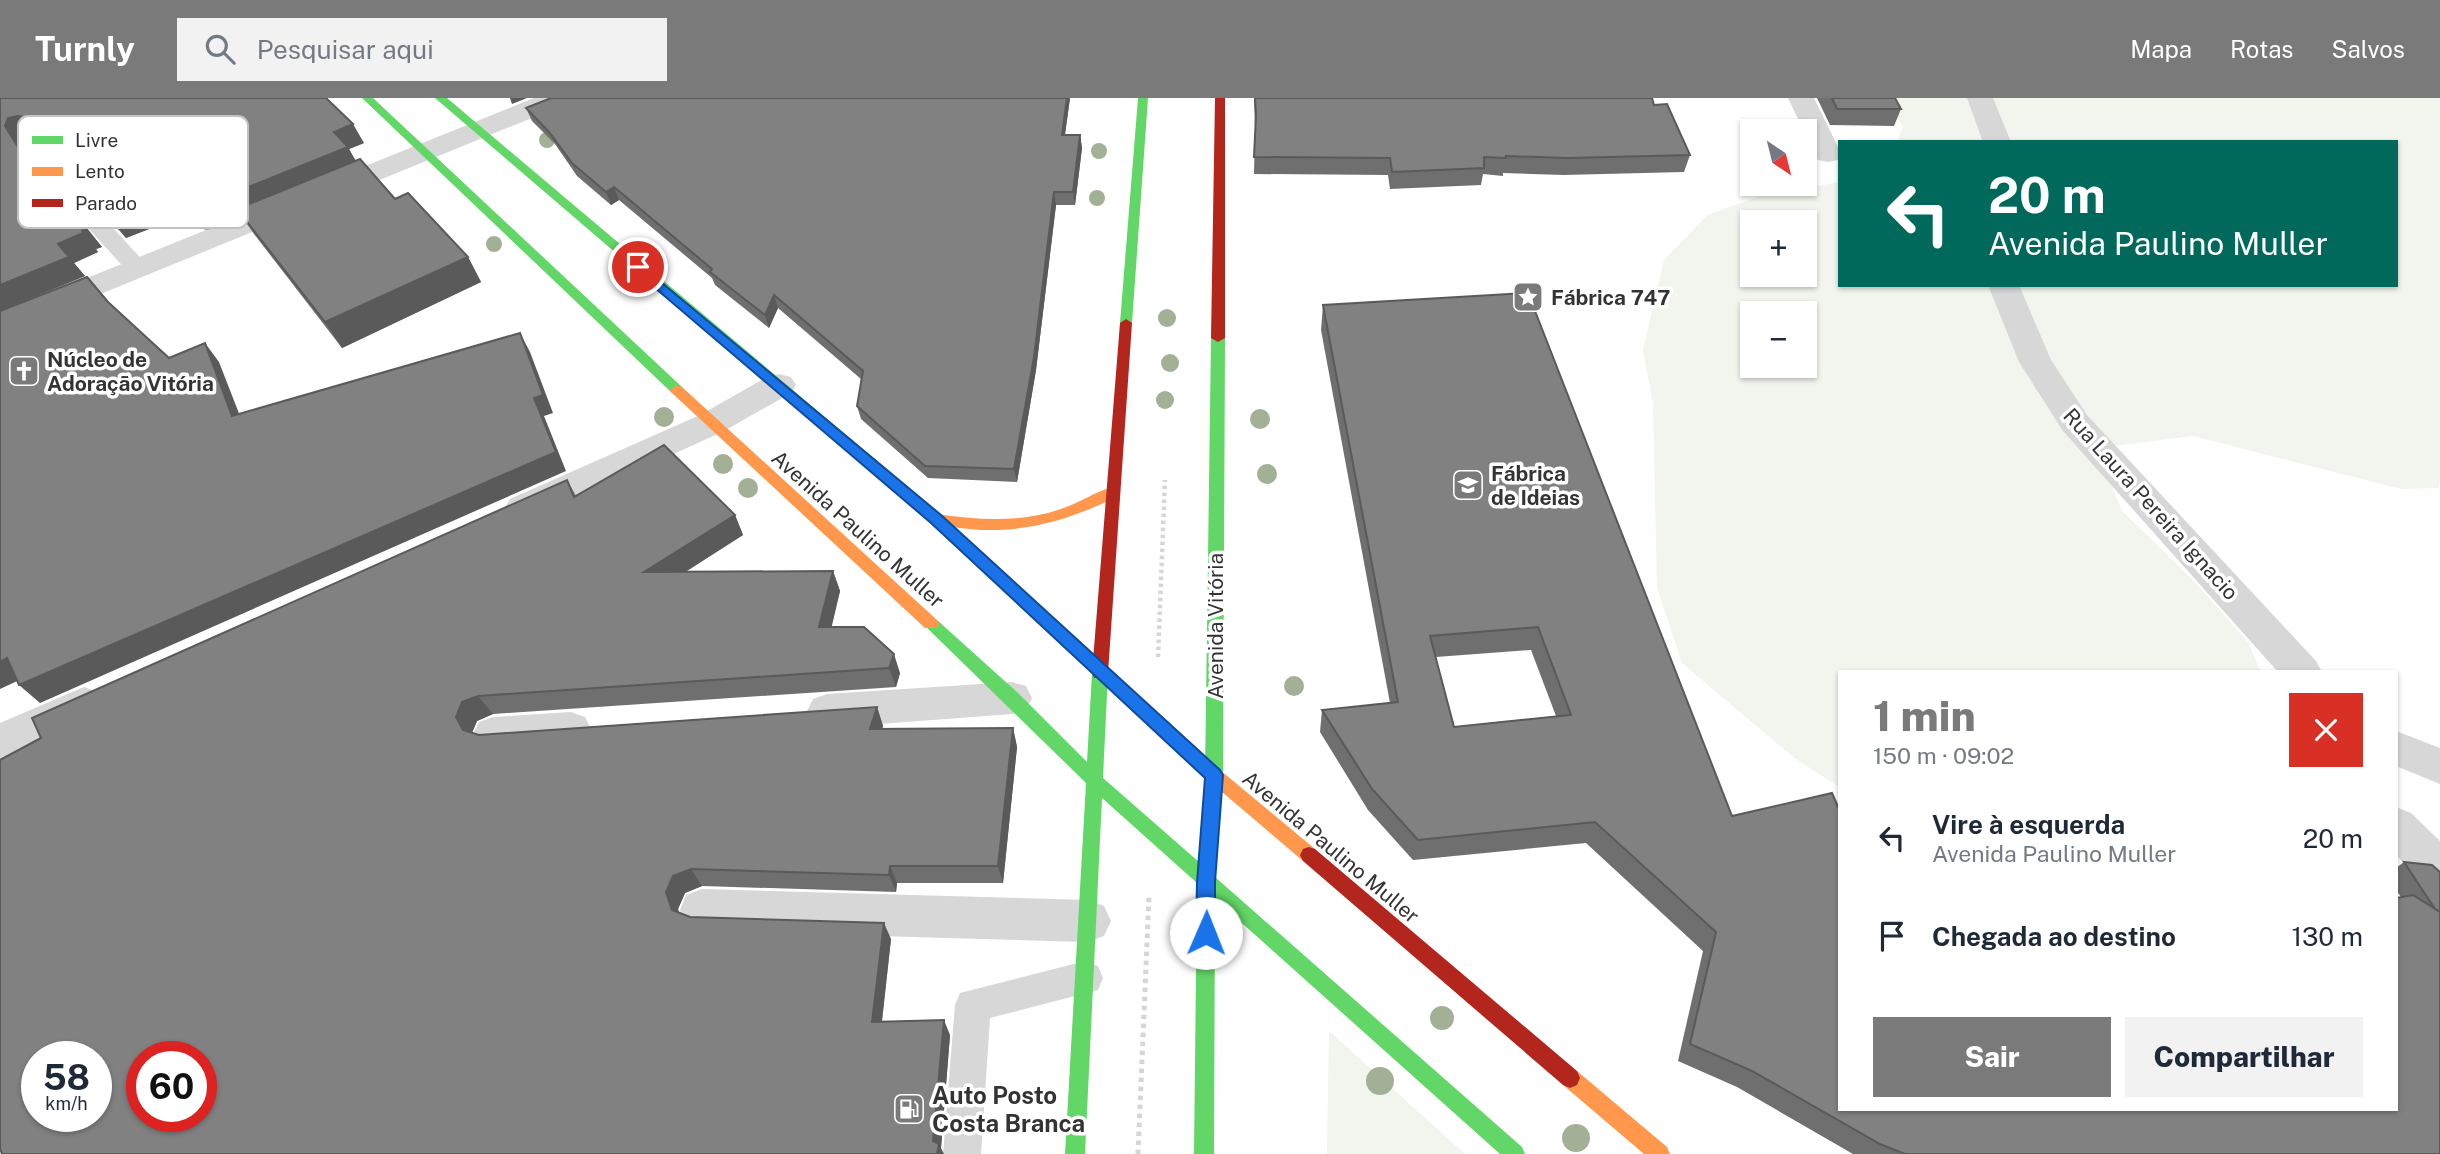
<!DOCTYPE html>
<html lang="pt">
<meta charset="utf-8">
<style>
body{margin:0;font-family:"Public Sans",sans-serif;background:#f2f2f3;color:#1f2937;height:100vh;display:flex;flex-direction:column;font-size:26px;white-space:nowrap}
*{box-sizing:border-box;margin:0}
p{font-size:23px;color:#747a83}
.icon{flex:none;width:38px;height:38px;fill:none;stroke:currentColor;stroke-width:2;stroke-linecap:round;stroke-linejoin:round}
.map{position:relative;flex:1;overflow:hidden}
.panel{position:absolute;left:1838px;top:572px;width:560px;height:441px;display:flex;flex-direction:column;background:#fff;border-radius:0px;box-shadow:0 2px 5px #0004}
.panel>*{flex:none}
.hud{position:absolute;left:1838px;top:42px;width:560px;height:147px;border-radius:0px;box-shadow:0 2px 5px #0004;background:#00695c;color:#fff;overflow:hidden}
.needle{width:46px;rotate:145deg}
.controls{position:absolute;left:1740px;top:21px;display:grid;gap:14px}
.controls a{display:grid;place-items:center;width:77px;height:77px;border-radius:0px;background:#fff;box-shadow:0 2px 5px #0004;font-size:35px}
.speed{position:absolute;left:21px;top:943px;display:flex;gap:14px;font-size:35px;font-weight:700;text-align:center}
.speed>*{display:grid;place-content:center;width:91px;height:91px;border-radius:50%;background:#fff;box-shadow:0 2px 5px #0004;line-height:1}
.speed small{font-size:18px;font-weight:400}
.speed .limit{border:10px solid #d22;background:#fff;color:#111}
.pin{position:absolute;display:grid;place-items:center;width:60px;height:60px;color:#fff;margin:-30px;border:4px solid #fff;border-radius:50%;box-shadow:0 2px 7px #0007}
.me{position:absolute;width:77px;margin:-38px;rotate:1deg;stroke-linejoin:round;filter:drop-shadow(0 0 5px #0008)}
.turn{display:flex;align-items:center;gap:24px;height:147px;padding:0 35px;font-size:32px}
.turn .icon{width:91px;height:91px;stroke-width:2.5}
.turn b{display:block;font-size:49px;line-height:60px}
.round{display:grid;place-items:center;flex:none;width:74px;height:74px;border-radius:0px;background:#f2f2f3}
.overview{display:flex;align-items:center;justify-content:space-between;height:119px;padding:0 35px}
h1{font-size:42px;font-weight:800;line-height:52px;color:#7a7a7a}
.action{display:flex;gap:14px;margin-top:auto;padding:14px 35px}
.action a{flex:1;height:80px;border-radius:0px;background:#7a7a7a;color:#fff;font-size:28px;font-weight:800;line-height:80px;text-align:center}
.action a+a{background:#f2f2f3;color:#1f2937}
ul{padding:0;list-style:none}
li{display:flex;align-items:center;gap:21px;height:98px;padding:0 35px}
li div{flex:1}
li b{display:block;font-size:26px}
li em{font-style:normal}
header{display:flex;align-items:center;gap:42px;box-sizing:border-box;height:98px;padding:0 35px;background:#7a7a7a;color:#fff}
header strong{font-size:33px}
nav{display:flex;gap:38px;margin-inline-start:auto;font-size:24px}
.search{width:490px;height:63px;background:#f2f2f3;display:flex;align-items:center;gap:18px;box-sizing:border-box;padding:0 24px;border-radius:0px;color:#747a83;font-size:26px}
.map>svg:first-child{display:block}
.green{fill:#f1f5ed;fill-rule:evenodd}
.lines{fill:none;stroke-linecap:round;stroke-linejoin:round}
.path-far1{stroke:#d6d6d6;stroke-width:4.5;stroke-dasharray:3.5 3.5;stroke-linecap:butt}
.path{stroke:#d6d6d6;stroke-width:5;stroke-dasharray:4.5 4.5;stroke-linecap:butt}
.lane{fill:#d7d7d7;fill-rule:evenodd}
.street{fill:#d7d7d7;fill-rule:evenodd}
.fast{fill:#63d668;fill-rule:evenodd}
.slow{fill:#ff974d;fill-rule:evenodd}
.jam{fill:#b3261e;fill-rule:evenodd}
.tree{fill:#a2b095}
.wall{fill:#6f6f6f;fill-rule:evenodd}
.shaded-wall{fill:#5a5a5a}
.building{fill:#818181;stroke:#5a5a5a;stroke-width:2;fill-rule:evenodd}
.route{fill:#1a73e8;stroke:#114b97;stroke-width:2}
.labels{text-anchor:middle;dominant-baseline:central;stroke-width:7;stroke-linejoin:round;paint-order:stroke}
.poi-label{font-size:21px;font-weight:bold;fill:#333;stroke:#fff;text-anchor:start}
.street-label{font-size:21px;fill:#333;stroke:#fff}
.near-poi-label{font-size:24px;font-weight:bold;fill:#333;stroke:#fff;text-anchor:start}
.key{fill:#fff;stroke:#c2c2c2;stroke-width:2}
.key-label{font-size:19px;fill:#333}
</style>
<header>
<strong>Turnly</strong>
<div class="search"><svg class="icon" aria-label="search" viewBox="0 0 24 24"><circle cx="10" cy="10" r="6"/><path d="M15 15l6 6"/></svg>Pesquisar aqui</div>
<nav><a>Mapa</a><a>Rotas</a><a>Salvos</a></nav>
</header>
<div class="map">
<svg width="2440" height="1056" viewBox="0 0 2440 1056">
<rect width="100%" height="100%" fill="#fff"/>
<path class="green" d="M1883,0H2440V378L2439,390L2401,391L2193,338L2106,349L2098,354L2122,413L2190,479L2248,544L2261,574H1839V689L1793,659L1682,565L1657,490L1653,306L1643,252L1664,162L1708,117L1757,99L1839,84V187H2396V44H1897L1903,28ZM1752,124H1804V177H1752ZM1752,215H1804V268H1752Z
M1329,933L1465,1056H1327Z"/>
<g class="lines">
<path class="path-far1" d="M1158,559L1165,382"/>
<path class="path" d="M1138,1056L1149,798"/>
<path class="lane" d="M33,39L41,40L63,75L146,166L150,171L146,176L138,178L130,176L46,84L22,45L25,40Z
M1085,863L1098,868L1103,880L1098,892L990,920L981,1056H943L955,907L960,895Z"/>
<path class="street" d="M534,0H570L566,6L0,237V215Z
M1788,0H1814L1839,51L1838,62L1828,64L1818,62Z
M1967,0H1993L2011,44H1983Z
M1988,187H2019L2051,262L2087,317L2316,563L2322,574H2278L2063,333L2019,264Z
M779,276L791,279L796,287L791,295L724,333L536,419L523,423L510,419L505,410L510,401L700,317L767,279Z
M1012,584L1026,588L1032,600L1026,612L1012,616L827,630L813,625L807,613L813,601L827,596Z
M84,589L98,594L104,606L98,618L0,661V625Z
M571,614L585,619L591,631L585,643C559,652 505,657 479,648L473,636L479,624L493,619Z
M2396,633L2440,650V686L2396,668Z
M2396,709L2411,715L2440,743V792L2424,786L2396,757Z
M702,791L1088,802L1104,808L1111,823L1104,838L1088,844L702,833L686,827L680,812L686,797Z"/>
<path class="fast" d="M362,0H373L682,289L684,292L682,295H672Z
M435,0H447L941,417L999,470L1002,474L999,478H989L931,425Z
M1138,0H1148L1132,225L1126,229L1120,225Z
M1218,236L1225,240L1223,677L1215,779L1522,1049L1525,1056H1500L1215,801L1214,1056H1194L1197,785L1102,700L1085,1056H1065L1086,685L923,526L925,522H937L1018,595L1087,664L1092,575L1094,570H1106L1108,575L1103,680L1199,764L1205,677L1211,240Z"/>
<path class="slow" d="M677,287L682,289L937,522L939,526L937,530H925L672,295L670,292Z
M1112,389L1117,390L1119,394C1113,402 1101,406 1092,410C1047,429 1001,437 953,429C944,428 934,428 929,421L936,416C978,422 1020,425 1061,411C1079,405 1095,394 1112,389Z
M994,468L999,470L1220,672L1315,751L1318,757L1315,763L1309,765L1303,763L1208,682L989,478L986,474Z
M1570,970L1577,973L1667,1049L1670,1056H1644L1563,987L1560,980L1563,973Z"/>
<path class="jam" d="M1215,0H1225V240L1218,244L1211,240Z
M1126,221L1132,225L1108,575L1106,580H1094L1092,575L1120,225Z
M1309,749L1315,751L1577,973L1580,980L1577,987L1570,990L1563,987L1303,763L1300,757L1303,751Z"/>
</g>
<g class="tree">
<circle cx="547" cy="42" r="8"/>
<circle cx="1099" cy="53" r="8"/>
<circle cx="1097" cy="100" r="8"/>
<circle cx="207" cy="124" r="8"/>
<circle cx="494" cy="146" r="8"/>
<circle cx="1167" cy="220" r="9"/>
<circle cx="1170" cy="265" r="9"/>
<circle cx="1165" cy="302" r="9"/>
<circle cx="664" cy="319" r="10"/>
<circle cx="1260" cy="321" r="10"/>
<circle cx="723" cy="366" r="10"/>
<circle cx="1267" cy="376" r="10"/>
<circle cx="748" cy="390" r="10"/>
<circle cx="1294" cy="588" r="10"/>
<circle cx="1442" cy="920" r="12"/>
<circle cx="1380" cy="983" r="14"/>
<circle cx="1576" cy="1040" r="14"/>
</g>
<path class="wall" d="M0,0L364,45L349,51L356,63L395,101L468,159L481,184L342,250L254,136L240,116H238L226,101L126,140L65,73L51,55L40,38L33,36L23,39L20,46L39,78L102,149L96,151L98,154L74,165L85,178L0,213Z
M551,0H1070L1065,37H1080L1082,50L1075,107H1056L1036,272L1017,384L928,380L861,321L857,308L861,281L778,210L769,230L715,187L712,180L619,102L611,107L577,78L555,46L532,23L526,10Z
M1254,0H1652L1654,7L1690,57L1684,74L1563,77L1503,75V78L1483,76L1481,87L1390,91L1388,77L1254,76L1255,30Z
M1817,0H1895L1901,11L1894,28L1830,27Z
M1528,195L1839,1012L2401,799L2396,792V770L2404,764L2432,767L2440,1056H1853L1737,989L1678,963L1703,853L1586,745L1413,762L1368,712L1320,634L1322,612L1390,605L1321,232L1323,207ZM1531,552L1556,618L1454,629L1436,559Z
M567,382L576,398L735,417L743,437L685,474L833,473L840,493L831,529L900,575L896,589L493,616L477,623L472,635L479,637L877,609L883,628L882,631L1013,630L1017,649L1003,785H897L896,794L702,788L685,795L678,811L679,815L690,819L891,841L882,924L950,937L941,1050L2,1056Z"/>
<path class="shaded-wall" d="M510,0H527L512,6Z
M1067,0H1070L1063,50L1062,37Z
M18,18L33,36L23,39L20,46L44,85L29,67L5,28L8,20Z
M353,26L364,45L349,51L358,68L238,116L226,98L334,34Z
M1080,37L1082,50L1075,107L1073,94Z
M214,82L226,101L126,140L112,121Z
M614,89L619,102L611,107L606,94Z
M1054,94L1056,107L1036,272L1017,384L1014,371Z
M87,130L102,149L96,151L98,154L74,165L85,178L0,213V187L58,146Z
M468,159L481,184L342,250L325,224Z
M774,197L778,210L769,230L765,217Z
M520,235L530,254L553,315L544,318L566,373L40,605L19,587L534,300Z
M205,245L219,264L247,336L232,318Z
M735,417L743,437L654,494L644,474Z
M833,473L840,493L827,549L819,529Z
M894,556L900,575L896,589L889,570Z
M7,560L28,578L0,591V564Z
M478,598L493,616L477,623L471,637L463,632L456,619L462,604Z
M877,609L883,628L876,650L870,631Z
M1013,630L1017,649L1003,785L998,768Z
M890,768L897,785L896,794L889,777Z
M691,771L702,788L685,795L678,811L684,828L672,812L666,794L673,778Z
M884,825L891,841L880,938L872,924Z
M944,922L950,937L941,1050L944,1056H937L933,1043Z"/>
<path class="building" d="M0,0H326L353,26L334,34L348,49L226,98L214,82L112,121L51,55L29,20L18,18L8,20L5,28L29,67L87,130L82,133L83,135L58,146L69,159L0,187Z
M551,0H1067L1062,37H1080L1073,94H1054L1034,259L1014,371L925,368L857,308L863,273L774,197L765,217L710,174L712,171L614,89L606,94L572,65L549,34L526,10Z
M1255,0H1652L1654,7L1667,6L1690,57L1567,60L1506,58V60L1484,59V70L1392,74L1390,60L1254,59L1256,17Z
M1832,0H1895L1901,11H1837Z
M360,61L395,101L408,95L468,159L325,224L237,111Z
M87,179L108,204L169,260L205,245L232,318L520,235L543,297L534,300L556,354L19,587L7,560L0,564V213Z
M1528,195L1732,718L1832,695L1839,711V1012H2396V800L2413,797L2440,814V1056H1905L1880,1046L1752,973L1690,946L1716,834L1595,724L1418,742L1372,691L1322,612L1398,604L1323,207ZM1538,529L1571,617L1454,629L1430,538Z
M664,347L735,417L644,474L833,473L819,529H864L894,556L889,570L478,598L462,604L456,619L463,632L479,637L877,609L870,631L1013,630L998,768H890L889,777L691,771L673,778L666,794L672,812L690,819L884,825L872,924L944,922L933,1043L939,1046L937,1056H2L0,1050V662L41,640L32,620L567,382L574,399ZM37,959H96V1018H37ZM142,959H201V1018H142Z
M2404,764L2432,767L2440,774V814L2435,811Z"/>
<path class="route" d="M638,165L941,417L1220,672L1223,677L1215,784V835L1212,841L1206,843L1199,841L1196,835L1197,784L1205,680L931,425L634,172V166Z"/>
<defs>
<g id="sight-square" transform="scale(1.575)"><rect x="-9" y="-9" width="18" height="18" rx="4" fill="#7a7a7a" stroke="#fff"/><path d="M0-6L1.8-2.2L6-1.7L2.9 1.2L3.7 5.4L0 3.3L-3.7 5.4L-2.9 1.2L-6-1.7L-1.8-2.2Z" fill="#fff"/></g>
<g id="church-square" transform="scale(1.575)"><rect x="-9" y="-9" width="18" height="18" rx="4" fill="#7a7a7a" stroke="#fff"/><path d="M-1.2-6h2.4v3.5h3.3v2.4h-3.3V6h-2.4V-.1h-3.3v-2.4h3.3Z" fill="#fff"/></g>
<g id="university-square" transform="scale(1.575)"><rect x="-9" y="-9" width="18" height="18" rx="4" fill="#7a7a7a" stroke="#fff"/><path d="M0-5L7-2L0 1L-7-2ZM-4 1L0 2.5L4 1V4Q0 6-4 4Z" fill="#fff"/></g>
<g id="fuel-square" transform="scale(1.575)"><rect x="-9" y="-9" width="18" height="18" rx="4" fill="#7a7a7a" stroke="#fff"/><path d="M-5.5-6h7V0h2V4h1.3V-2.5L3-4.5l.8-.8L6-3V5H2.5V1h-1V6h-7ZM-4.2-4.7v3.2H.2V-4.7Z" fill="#fff"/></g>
</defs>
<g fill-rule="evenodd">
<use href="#sight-square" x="1528" y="199"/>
<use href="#church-square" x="24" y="273"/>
<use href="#university-square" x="1468" y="387"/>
<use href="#fuel-square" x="909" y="1011"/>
</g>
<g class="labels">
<g class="poi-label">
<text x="1551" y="199">Fábrica 747</text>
<text x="47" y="261">Núcleo de<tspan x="47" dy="24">Adoração Vitória</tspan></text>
<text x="1491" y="375">Fábrica<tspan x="1491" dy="24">de Ideias</tspan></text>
</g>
<g class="street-label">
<text transform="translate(2151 406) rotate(48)">Rua Laura Pereira Ignacio</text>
<text transform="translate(858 431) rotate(42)">Avenida Paulino Muller</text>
<text transform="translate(1215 528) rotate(-90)">Avenida Vitória</text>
<text transform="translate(1331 749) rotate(40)">Avenida Paulino Muller</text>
</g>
<g class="near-poi-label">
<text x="932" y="997">Auto Posto<tspan x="932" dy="28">Costa Branca</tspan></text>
</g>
</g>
<rect x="18" y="18" width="230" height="112" rx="10" class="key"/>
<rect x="32" y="38" width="31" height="8" fill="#63d668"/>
<rect x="32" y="69" width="31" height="9" fill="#ff974d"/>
<rect x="32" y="101" width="31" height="8" fill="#b3261e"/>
<g class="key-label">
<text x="75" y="49">Livre</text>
<text x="75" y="80">Lento</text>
<text x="75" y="112">Parado</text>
</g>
</svg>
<div class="controls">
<a><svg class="needle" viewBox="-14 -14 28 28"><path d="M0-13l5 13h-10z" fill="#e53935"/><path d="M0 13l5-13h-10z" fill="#747a83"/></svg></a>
<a>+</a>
<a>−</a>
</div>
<div class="speed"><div>58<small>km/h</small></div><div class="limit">60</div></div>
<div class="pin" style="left:638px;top:169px;background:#d93025"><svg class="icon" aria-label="arrive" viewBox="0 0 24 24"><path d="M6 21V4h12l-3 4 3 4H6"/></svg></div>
<svg class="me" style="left:1206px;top:835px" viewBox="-20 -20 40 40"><circle r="19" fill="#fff"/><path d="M0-13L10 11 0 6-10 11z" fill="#1a73e8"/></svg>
<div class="hud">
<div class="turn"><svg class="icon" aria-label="left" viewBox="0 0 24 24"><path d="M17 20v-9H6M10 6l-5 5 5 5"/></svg><div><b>20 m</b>Avenida Paulino Muller</div></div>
</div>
<section class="panel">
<div class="overview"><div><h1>1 min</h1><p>150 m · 09:02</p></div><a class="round" style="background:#d93025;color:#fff"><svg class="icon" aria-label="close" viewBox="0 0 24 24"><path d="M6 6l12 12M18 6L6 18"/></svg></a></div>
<ul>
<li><svg class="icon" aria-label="left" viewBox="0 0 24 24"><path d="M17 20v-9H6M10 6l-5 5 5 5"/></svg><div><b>Vire à esquerda</b><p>Avenida Paulino Muller</p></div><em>20 m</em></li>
<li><svg class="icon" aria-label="arrive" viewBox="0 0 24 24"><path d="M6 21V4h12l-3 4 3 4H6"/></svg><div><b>Chegada ao destino</b></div><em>130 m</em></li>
</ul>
<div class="action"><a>Sair</a><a>Compartilhar</a></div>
</section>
</div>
